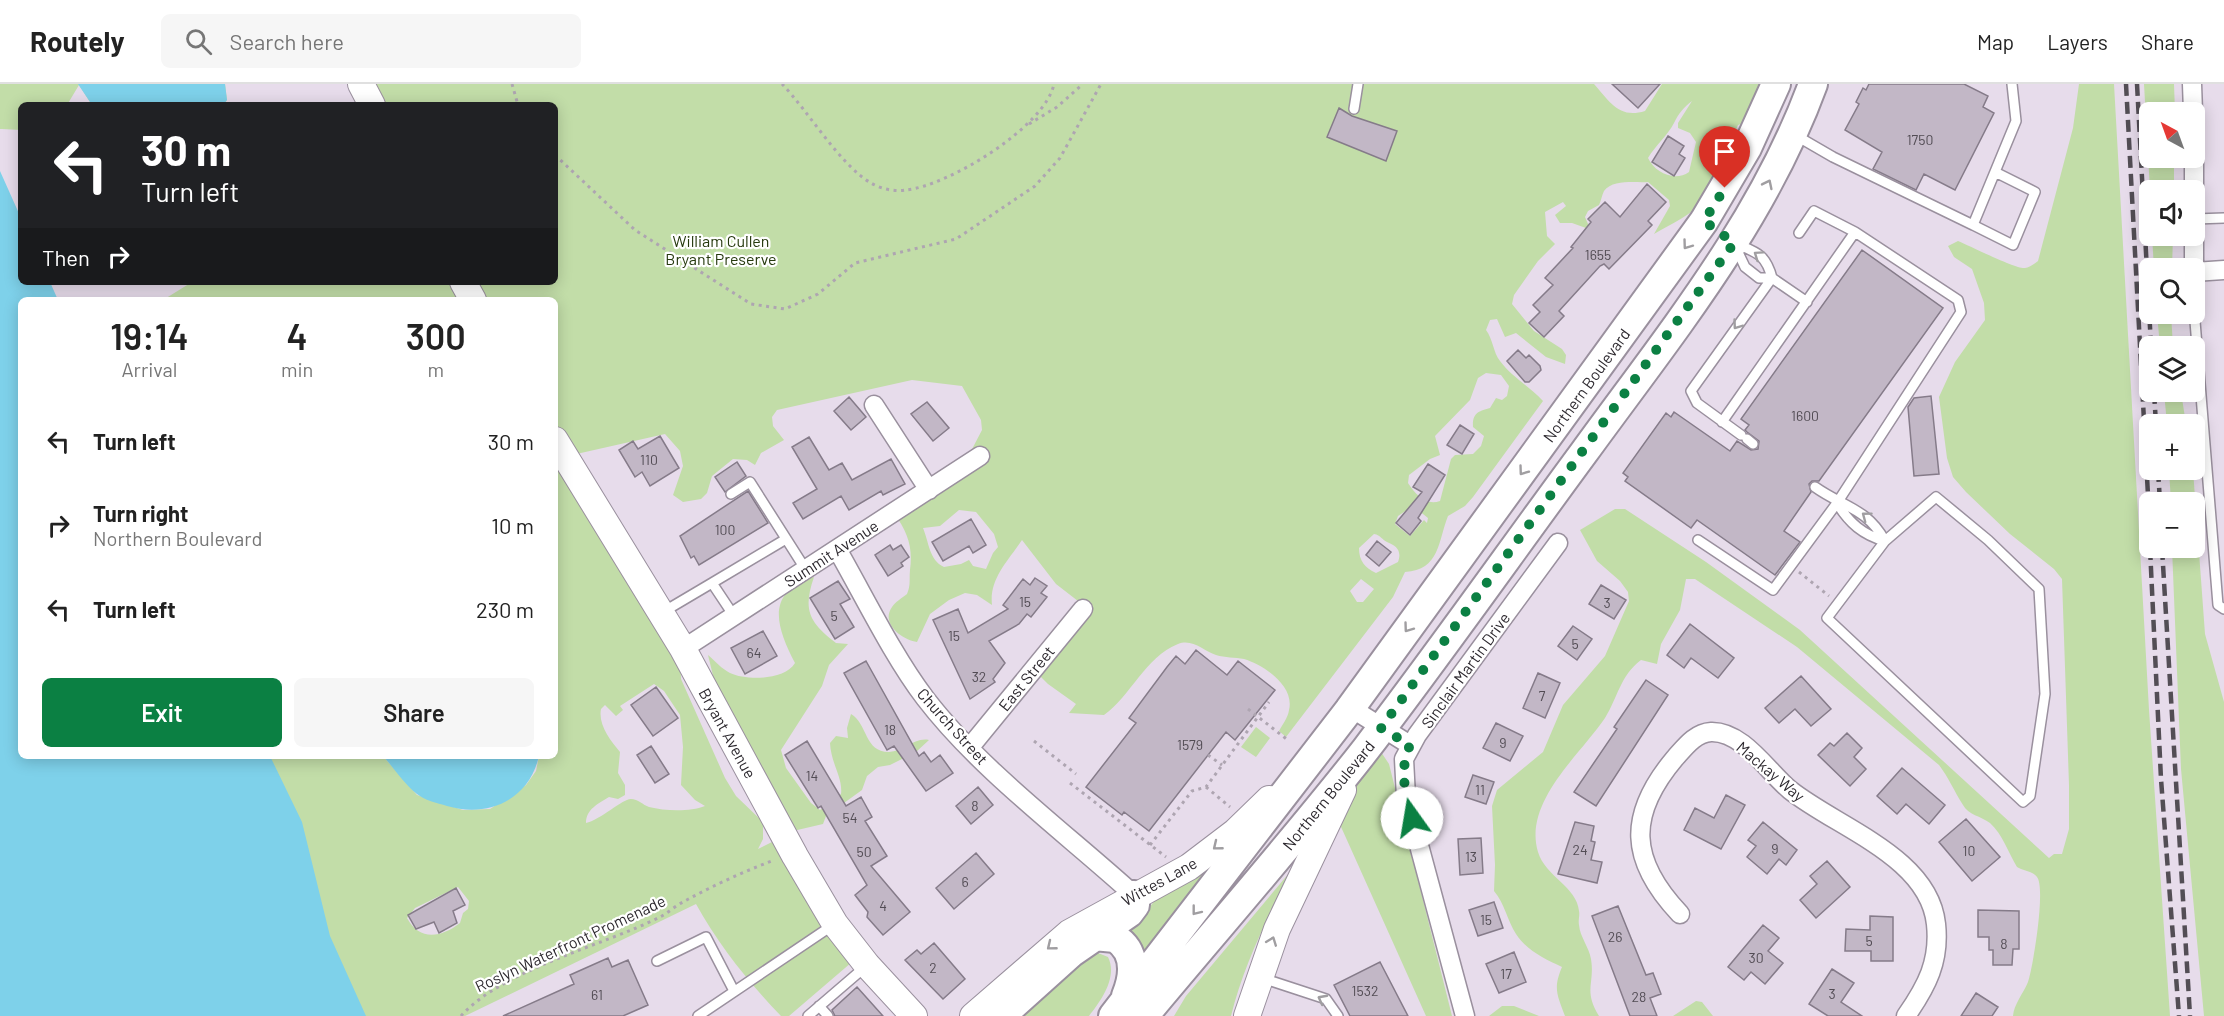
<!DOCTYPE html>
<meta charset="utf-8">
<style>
body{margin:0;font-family:Barlow,sans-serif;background:#f6f6f6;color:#222;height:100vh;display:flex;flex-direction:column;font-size:22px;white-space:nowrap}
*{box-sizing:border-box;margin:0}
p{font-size:20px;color:#767676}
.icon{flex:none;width:33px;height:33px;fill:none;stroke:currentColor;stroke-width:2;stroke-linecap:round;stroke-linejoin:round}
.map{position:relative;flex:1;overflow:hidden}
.side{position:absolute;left:18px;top:213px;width:540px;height:462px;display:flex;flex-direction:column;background:#fff;border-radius:9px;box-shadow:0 3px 15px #0003}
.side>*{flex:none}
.guide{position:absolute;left:18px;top:18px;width:540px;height:183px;border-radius:9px;box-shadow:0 3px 15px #0003;background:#202124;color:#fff;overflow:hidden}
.needle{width:39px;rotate:319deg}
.tools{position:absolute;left:2139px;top:18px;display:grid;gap:12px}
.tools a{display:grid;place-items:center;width:66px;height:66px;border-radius:9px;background:#fff;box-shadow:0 3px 15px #0003;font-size:30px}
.pin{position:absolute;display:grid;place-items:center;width:51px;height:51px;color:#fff;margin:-62px -26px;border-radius:50% 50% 50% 0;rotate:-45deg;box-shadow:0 0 6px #0007}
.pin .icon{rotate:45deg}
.me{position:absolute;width:66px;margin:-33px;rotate:347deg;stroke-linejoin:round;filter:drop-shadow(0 0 4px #0008)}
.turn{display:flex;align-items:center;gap:21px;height:126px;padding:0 24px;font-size:27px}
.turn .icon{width:78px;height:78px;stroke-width:2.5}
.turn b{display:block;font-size:42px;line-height:51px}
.then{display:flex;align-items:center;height:57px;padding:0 24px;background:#0003;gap:12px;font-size:22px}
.eta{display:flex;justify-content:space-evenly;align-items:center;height:102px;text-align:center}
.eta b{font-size:36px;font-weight:600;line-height:42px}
.action{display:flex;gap:12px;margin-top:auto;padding:12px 24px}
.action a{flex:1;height:69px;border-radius:9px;background:#0b8043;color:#fff;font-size:24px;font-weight:600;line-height:69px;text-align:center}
.action a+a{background:#f6f6f6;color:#222}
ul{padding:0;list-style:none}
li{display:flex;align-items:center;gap:18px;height:84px;padding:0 24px}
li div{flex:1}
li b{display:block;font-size:22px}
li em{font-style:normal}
header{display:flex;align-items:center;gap:36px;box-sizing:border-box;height:84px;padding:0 30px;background:#fff;border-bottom:2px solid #e0e0e0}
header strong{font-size:28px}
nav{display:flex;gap:33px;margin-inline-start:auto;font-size:21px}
.search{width:420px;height:54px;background:#f6f6f6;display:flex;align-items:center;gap:15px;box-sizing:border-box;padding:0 21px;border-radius:9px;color:#767676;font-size:22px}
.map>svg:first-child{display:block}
.green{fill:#c2dda8;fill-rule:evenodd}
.water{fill:#7ed1ea}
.building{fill:#c2b7c6;stroke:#857b89;stroke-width:1.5}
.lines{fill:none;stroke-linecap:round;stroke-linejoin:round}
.lane-casing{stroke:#9a909e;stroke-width:12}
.street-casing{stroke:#9a909e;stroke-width:21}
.secondary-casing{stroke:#9a909e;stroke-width:28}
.primary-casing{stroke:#9a909e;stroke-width:32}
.path{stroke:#aea5b1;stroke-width:3;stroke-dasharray:3 4.5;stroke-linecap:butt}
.lane{stroke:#fff;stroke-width:9}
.street{stroke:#fff;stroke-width:18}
.secondary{stroke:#fff;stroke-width:26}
.primary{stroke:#fff;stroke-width:28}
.rail{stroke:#534e55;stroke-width:4.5;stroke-dasharray:12 6;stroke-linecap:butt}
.oneway{stroke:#a09ea1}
.route{stroke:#0b8043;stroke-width:10;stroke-dasharray:0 18}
.labels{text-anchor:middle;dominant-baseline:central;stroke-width:4.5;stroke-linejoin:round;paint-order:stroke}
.number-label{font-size:14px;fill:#524c54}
.park-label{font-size:16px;fill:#26390e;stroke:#fff}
.street-label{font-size:16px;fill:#2c282e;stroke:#fff}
</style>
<header>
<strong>Routely</strong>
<div class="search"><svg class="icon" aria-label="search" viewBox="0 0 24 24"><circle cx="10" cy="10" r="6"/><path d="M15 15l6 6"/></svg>Search here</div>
<nav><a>Map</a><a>Layers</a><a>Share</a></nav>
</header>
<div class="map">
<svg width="2224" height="932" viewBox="0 0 2224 932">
<rect width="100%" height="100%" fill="#e7dceb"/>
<path class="green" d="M0,0H225L227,16L223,21H92L79,1L67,21H21V46L2,45H0Z
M361,0H1594C1610,18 1619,35 1645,27L1662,0H1776L1747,38L1738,41C1727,64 1722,95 1705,115C1692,131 1671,140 1654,150L1670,122L1669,116L1648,98C1635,99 1613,95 1604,107C1602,111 1601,117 1599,121L1588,127L1585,133L1588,140L1612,161L1586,144L1572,139H1560L1555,131L1566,122L1563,118L1545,128L1547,152L1555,160L1538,177L1514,211L1512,220L1534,247L1562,265L1566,271L1565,280L1546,273L1516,249L1505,253L1497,235L1490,236L1486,246C1493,255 1493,268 1500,277C1512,293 1529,302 1543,317L1473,413L1465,422L1448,432C1438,457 1440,486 1405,488L1393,513L1286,653L1279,647C1282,641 1288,634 1289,626C1295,602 1264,581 1244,575C1235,573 1225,574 1216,571C1204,567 1192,554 1178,560C1145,573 1131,612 1104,631L1069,629L1076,620L1048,600L1035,587L1087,524L1056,500L1022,456C1008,477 989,495 992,521L977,511L965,509L949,516L930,530L917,558C903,556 880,540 892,523C895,518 902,514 907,510C911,501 909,495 910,486C913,463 908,449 894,429L970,369L982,346L981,336L962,302L912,296L777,326L772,333L773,342L784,356L761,369L755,381L747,376L733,375L712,392L707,409L701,415L683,418L673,411L683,382L680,367L665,350L572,371L680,567L681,595L725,694L736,712L763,738V755L758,765L784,752L859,872L789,932H781C749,899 718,860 696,820L465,932H50L0,886V860L40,672H383L417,711L463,726L490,725L526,701L536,687L539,672H555V216H163L192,198H555V21H372ZM1692,17L1678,39V44L1690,49L1696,58L1689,88C1675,98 1655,89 1648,74C1655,62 1668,51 1674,39C1679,29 1683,24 1692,17ZM1486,289L1501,291L1509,302L1507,312L1502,316L1496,314L1490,324C1480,327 1472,328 1473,343L1484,352L1481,362L1473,370L1455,371L1451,375L1440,417C1426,422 1416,411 1408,399L1409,391L1430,375L1440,371L1435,352L1470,316L1478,294ZM1413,422L1428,434L1427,439L1424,436L1410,452L1395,440L1398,432ZM959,426L976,428L994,450L998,463L993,469L986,485L973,482L969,476L961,480L944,483C929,476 929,458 923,444L940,442ZM1374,450C1381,451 1382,456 1387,458C1397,462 1402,467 1398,478L1376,489C1365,484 1359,477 1359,464ZM1361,495L1374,505L1363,518H1357L1350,507ZM654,600L664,607L680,631L683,663L681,701L695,716L705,722C690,728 665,727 649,723C643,721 638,715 631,715C624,714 600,736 586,739C586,725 598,720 609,713L618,715L625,711V701L618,689L620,668C610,656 598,641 601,625L605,621L616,632L623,626L620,622ZM458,803L469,817L468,825L463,829L460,839C441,854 419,857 407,834L415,824Z
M2079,0H2114L2149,626L2170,932H2013C2014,920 2023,910 2028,898C2033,883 2046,804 2037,793C2033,787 2023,787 2017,783C2008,768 2003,751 1990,739C1981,732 1968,731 1963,721C1954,707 1949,694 1939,681L1797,563L1695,495H1686L1680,526L1661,560L1657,580L1641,576C1620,592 1618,613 1605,634C1580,671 1523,718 1538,768C1545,792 1577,803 1579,827C1580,831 1578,836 1579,841C1580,853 1589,863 1591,875C1595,900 1583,906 1599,932H1565C1557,911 1553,904 1562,883C1545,875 1527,867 1516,850C1507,836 1505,820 1494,807L1495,781L1492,722L1497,706L1543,668L1563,621L1605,572L1629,517L1628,508L1620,497L1597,477L1580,446L1615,425H1625L1706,478L1800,546L2049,774L2054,770H2062L2069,745V701L2062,495L2054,485L2010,450L1966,408L1953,393L1947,374L1939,313L1955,278L1985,236L1984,219L1972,185L1954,173L1948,162L1958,157C1970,162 2018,186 2025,184C2030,183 2034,180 2038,177L2073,44Z
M2144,0H2174L2175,28H2150V74H2174V106H2150Z
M2152,152H2173L2172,184H2154Z
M2157,230H2171L2173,262H2160Z
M2164,308H2181L2186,340H2167Z
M2169,386H2193L2205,550L2224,618V932H2204L2181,685L2172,464H2194V418H2171Z
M814,493C803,525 808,538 836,559L848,560L829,581L822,602L781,666L786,684L811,719L820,726L841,710C843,693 831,680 830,659L836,652L848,654L847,644L851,630C868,640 864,668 889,668C903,668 914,653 929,656L916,668L890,681L878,683L867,692L862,706L826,732L823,740L793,747L717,608L708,571C715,577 722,585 730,589C747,597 785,596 795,579C775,541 766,508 814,493Z
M1256,643L1270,654L1256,673L1241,663Z
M1381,668L1389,680L1452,932H1426L1333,725Z
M1223,768L1145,873L1123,843L1146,828L1155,816Z
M1295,782C1269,830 1244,879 1231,932H1174L1186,912Z
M1093,867L1108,873C1118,893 1101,917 1089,932H1020Z
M1696,917L1702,918L1713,932H1673Z
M1502,922H1514L1539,932H1489Z"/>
<path class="water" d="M78,0H225L227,16L223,21H92Z
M0,87L21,134V198H50L58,216H21V672H270L302,738L330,852L366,932H0Z
M383,672H539C529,716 488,734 447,722C437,719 424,716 417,710C404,700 394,684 383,672Z"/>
<path class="building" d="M1612,0H1660L1638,24Z
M1869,0H1964L1988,12L1983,23L1994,29L1955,106L1924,90L1916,106L1873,85L1882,68L1845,46L1859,20L1856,18L1863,4L1866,6Z
M1339,24L1352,32L1397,47L1386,77L1327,53Z
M1668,52L1684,62L1679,70L1685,74L1674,92L1652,78Z
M1647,100L1666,118L1648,137L1652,141L1609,185L1604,180L1600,182L1559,227L1564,232L1544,253L1529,239L1540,228L1533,221L1553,201L1545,194L1573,164L1571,163L1591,138L1588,135L1605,118L1620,133Z
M1862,166L1943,224L1819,397H1812L1809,400L1811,408L1784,447L1800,458L1775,491L1697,436L1691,444L1625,397L1628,393L1623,389L1666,329L1671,333L1674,328L1730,367L1737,357L1751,366L1758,365L1759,357L1747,348L1745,346L1749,341L1741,335Z
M1518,266L1526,274L1529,271L1540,282L1541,286L1529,298H1525L1507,277Z
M1931,312L1939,390L1914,392L1908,323L1914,314Z
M849,313L866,333L851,346L834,327Z
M927,318L949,344L933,357L911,330Z
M1460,341L1474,350L1462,370L1447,361Z
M660,352L679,384L650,402L642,388L635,393L619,366L633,357L638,365Z
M809,353L829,386L842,379L852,396L891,375L905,400L883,411L881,407L849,426L841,412L803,435L793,419L817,405L792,363Z
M737,378L746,392L725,408L715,393Z
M1428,380L1445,391L1418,434L1421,437L1410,451L1396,439L1422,408L1413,403Z
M748,407L768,439L699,481L694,472L691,474L680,452Z
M971,435L986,461L973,469L969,462L943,477L932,458Z
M1377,457L1391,468L1379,482L1366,471Z
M890,461L893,466L901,461L909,473L901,479L903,482L888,492L875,471Z
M1035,494L1047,502L1041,509L1047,513L1031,533L1027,530L1019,540L989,557L1005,579L993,595L995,598L970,615L933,536L958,525L968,549L1008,525L1003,521L1023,495L1030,501Z
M838,497L850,515L840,520L854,543L835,555L810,514Z
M1601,501L1626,516L1614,535L1589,520Z
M1690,540L1734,574L1718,594L1691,574L1684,584L1667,571Z
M1573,542L1592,555L1577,576L1558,562Z
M763,547L777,572L745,590L731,564Z
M1196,566L1227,591L1238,577L1275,606L1235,656L1226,648L1149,747L1124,728L1122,731L1086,703L1136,639L1129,634L1167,583L1176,572L1185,580Z
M866,577L919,672L924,668L931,678L940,671L953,689L926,707L894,662L887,666L844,589Z
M1538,589L1560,599L1545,634L1523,624Z
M1801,592L1831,625L1811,642L1795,625L1779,639L1765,624Z
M1646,596L1668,611L1596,722L1574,708L1617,645L1614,643Z
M656,603L678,634L653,652L631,621Z
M1496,639L1523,652L1510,677L1483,664Z
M1847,649L1862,664L1854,673L1866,685L1850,702L1818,671L1830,659L1834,662Z
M807,657L846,722L861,713L872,733L865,737L887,772L871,782L910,828L883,851L867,833L868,828L855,811L867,801L821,722L818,724L785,671Z
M651,662L669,690L655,699L637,671Z
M1902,684L1945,721L1929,740L1906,720L1897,730L1877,712Z
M1473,691L1494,698L1486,720L1465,713Z
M978,703L993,721L971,740L956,722Z
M1726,711L1745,721L1721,765L1684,746L1695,724L1714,734Z
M1966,735L2000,773L1972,797L1939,758Z
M1575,738L1594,742L1591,757L1595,758L1591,776L1602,778L1597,799L1558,790Z
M1763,738L1797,766L1786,781L1779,775L1767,790L1747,773L1756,762L1748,756Z
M1481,754L1483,789L1460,791L1458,755Z
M976,769L994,790L954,825L936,804Z
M1827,777L1850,803L1816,834L1800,816L1817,800L1810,792Z
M456,804L465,821L453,827L457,839L439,849L434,838L416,845L408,831Z
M1494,818L1503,844L1478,852L1469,826Z
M1618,822L1646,891L1653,889L1661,910L1650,914L1657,932H1630L1592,832Z
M1978,826L2019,827V865H2013L2012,881H1993V866H1989V853H1978Z
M1870,832L1893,833V877H1871V867H1845L1846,845L1870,846Z
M1763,841L1779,854L1768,867L1783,879L1765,900L1751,888L1744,896L1728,883Z
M934,859L965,895L943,915L905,876L917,866L921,870Z
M1514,868L1526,898L1499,909L1486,880Z
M608,874L612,883L628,876L648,921L623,932H503L574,900L570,891Z
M1380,878L1408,932H1350L1334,901Z
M1832,885L1854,899L1841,918L1862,932H1828L1809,920Z
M857,903L883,932H835L832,926Z
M1976,909L1998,923L1992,932H1961Z"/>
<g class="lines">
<g class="lane-casing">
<path id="lane" d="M1354,25L1358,0
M1795,51L1833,73L1973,141L2016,37L2012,0
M2195,135L2224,134
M1973,141L2013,161L2035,108L1995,88
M1799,149L1814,127L1855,148
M1737,160C1758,169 1766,171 1772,194
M1736,164L1745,183L1759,194H1772L1807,218
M2194,225L2218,521L2224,525
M1741,351L1697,319L1691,307L1772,194
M1747,355L1753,360
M1815,403C1843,423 1867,424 1885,457
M731,410L750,398L806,486
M1936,413L1988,456L2039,505L2045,610L2030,712L2023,718L1827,534L1885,457Z
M1837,419C1849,439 1863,451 1885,457
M1698,456L1773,506L1837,419L1961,228L1958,216L1855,148L1722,338
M712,499L786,455
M663,528L712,499L734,532
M657,877L706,853L734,907
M1262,894L1326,915L1338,932
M819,922L828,932
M698,932L833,841
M808,932L865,883"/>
</g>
<g class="street-casing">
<path id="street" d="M2192,0L2193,28
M2194,74V106
M2194,184V113
M2194,188L2224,186
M874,321L929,406
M837,465C864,512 893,572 925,614C980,686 1067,750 1134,811
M683,565L980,372
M1351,624L1410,661
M970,663L1083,525
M1680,830C1629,776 1627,731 1675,674C1685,663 1695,649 1711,648C1743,647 1768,688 1790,706C1838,744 1929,773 1936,840C1940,877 1927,902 1906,932
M1465,932L1406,713L1404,675L1417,651L1558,459"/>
</g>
<g class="secondary-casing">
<path id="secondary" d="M361,0L372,21
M463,198L473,216
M555,356L683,565L795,772L835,840L867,881L914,932
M973,932L1069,849L1189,783L1235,748L1269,715
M1247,932L1277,845L1343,706"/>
</g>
<g class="primary-casing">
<path id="primary" d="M1094,852L1115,854C1137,867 1134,892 1126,912
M1001,932L1071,869L1129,829L1135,821L1134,811
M1113,932L1349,626L1704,137L1747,64L1776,0
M1144,932C1218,843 1295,756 1366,665C1441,567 1512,466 1585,367C1670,250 1763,137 1813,0"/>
</g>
<path class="path" d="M512,0L518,21
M782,0C809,28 840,81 871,99C881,105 895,108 906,106C948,102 1045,43 1054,0
M1029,40L1057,23L1083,0
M555,71L635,146L751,220L785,225L818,210L855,179L956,155L1035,102L1060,74L1101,0
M1799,488L1829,512
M1248,625L1289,657
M1034,657L1076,690
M1208,671L1222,681
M1070,699L1166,773
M1206,703L1230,723
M1150,761L1192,707L1206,703L1269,618
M461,932C503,885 603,862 660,833C668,829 675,822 683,818C712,802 743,788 774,776"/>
<use href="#lane" class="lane"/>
<use href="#street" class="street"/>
<use href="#secondary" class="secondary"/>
<use href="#primary" class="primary"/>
<path class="rail" d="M2126,0L2150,449
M2137,0L2151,262
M2154,308L2156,340
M2158,386L2160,418
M2150,464L2161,695L2179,932
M2162,464L2190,932"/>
</g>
<defs><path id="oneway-chevron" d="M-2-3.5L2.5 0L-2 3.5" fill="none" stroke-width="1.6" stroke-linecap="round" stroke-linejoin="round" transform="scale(1.5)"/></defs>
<g class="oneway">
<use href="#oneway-chevron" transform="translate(1768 100) rotate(-64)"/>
<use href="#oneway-chevron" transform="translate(1687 161) rotate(126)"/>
<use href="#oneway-chevron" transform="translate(1758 171) rotate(-145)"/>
<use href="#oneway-chevron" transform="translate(1737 241) rotate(126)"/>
<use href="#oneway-chevron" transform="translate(1523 387) rotate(126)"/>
<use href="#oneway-chevron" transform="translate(1866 432) rotate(-143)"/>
<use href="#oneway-chevron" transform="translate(1408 544) rotate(126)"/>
<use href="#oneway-chevron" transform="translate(1217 762) rotate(141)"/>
<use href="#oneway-chevron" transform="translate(1196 827) rotate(128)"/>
<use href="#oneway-chevron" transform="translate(1272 857) rotate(-69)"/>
<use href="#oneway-chevron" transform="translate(1051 862) rotate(141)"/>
<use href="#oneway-chevron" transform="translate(1322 915) rotate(-152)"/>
</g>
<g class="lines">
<path class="route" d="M1412,734C1405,708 1399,686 1410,661L1381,644L1734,159L1704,137L1725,104"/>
</g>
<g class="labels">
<g class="number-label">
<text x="1920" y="55">1750</text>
<text x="1598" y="170">1655</text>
<text x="1805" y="331">1600</text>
<text x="649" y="375">110</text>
<text x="725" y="445">100</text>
<text x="1025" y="517">15</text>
<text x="1607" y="518">3</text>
<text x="834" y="531">5</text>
<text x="954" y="551">15</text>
<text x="1575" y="559">5</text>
<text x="754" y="568">64</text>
<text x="979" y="592">32</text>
<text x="1542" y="611">7</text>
<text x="890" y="645">18</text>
<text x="1503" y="658">9</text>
<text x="1190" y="660">1579</text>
<text x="812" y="691">14</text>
<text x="1480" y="705">11</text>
<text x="975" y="721">8</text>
<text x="850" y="733">54</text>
<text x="1775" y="764">9</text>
<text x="1580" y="765">24</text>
<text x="1969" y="766">10</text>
<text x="864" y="767">50</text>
<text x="1471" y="772">13</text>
<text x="965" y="797">6</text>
<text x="883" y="821">4</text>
<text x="1486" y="835">15</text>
<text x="1615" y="852">26</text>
<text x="1869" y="856">5</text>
<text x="2004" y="859">8</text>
<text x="1756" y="873">30</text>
<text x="933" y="883">2</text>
<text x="1506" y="889">17</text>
<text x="1365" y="906">1532</text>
<text x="1832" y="909">3</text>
<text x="597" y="910">61</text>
<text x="1639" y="912">28</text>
</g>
<g class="park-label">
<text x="721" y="156">William Cullen<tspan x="721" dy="18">Bryant Preserve</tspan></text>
</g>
<g class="street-label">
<text transform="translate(1586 301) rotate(-54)">Northern Boulevard</text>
<text transform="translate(831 469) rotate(-33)">Summit Avenue</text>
<text transform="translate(1465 586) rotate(-54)">Sinclair Martin Drive</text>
<text transform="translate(1026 594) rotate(-51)">East Street</text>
<text transform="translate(953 642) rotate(48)">Church Street</text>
<text transform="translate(728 649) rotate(61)">Bryant Avenue</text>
<text transform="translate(1771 687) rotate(40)">Mackay Way</text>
<text transform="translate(1328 711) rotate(-51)">Northern Boulevard</text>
<text transform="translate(1159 797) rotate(-29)">Wittes Lane</text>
<text transform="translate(570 859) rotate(-25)">Roslyn Waterfront Promenade</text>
</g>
</g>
</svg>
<div class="tools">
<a><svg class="needle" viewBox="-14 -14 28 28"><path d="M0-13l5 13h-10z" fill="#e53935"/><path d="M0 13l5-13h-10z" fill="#767676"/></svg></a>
<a><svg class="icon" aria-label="sound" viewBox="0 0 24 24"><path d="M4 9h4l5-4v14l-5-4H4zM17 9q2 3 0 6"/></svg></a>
<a><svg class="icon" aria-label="search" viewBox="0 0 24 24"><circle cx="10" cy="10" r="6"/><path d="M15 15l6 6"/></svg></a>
<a><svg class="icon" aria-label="layers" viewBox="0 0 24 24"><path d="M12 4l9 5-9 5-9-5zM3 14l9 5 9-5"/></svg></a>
<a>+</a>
<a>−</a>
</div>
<div class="pin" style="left:1725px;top:104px;background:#d93025"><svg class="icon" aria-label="arrive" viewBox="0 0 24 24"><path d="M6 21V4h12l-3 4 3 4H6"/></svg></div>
<svg class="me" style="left:1412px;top:734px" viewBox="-20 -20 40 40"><circle r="19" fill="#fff"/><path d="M0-13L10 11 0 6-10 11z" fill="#0b8043"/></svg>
<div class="guide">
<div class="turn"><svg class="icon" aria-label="left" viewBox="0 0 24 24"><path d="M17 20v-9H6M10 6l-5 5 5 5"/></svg><div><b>30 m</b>Turn left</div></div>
<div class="then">Then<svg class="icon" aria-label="right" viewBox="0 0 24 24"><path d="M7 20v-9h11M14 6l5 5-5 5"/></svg></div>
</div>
<section class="side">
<div class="eta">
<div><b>19:14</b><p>Arrival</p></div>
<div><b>4</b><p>min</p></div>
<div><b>300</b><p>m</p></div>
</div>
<ul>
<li><svg class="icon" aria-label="left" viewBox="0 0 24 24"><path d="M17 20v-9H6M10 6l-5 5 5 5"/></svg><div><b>Turn left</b></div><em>30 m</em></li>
<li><svg class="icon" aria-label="right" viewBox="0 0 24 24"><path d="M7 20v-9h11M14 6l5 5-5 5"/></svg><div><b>Turn right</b><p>Northern Boulevard</p></div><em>10 m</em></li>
<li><svg class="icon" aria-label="left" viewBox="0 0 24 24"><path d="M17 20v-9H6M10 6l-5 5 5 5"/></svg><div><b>Turn left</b></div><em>230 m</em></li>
</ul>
<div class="action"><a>Exit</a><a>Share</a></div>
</section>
</div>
